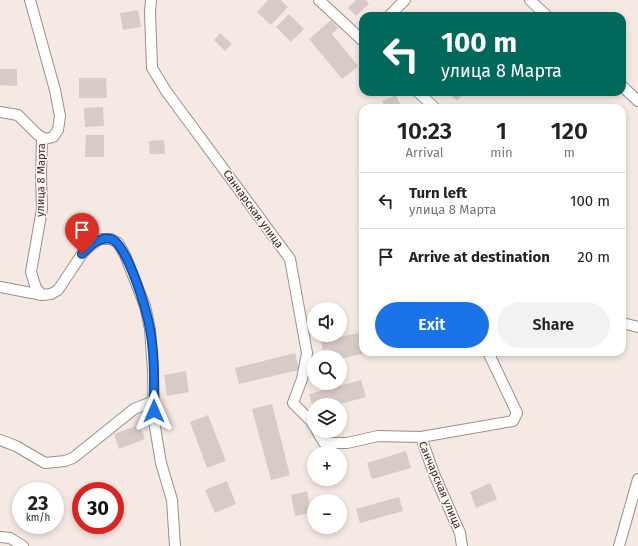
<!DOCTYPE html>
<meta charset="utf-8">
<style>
body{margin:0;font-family:"Fira Sans",sans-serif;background:#f2f2f2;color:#222;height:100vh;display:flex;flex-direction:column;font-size:15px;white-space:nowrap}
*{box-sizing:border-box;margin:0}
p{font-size:13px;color:#767676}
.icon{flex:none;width:22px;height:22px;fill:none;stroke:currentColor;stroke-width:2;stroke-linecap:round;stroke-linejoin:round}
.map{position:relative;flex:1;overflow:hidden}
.sheet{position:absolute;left:359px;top:104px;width:267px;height:252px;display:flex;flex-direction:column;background:#fff;border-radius:12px;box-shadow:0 2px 6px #0003}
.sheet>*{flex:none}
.guide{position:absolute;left:359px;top:12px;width:267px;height:84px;border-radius:12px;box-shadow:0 2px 6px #0003;background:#00695c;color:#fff;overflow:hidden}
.controls{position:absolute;left:307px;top:302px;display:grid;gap:8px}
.controls a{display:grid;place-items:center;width:40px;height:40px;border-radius:50%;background:#fff;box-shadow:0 2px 6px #0003;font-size:20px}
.speed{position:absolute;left:12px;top:482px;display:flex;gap:8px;font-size:20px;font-weight:700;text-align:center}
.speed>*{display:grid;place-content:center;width:52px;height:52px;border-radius:50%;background:#fff;box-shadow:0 2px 6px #0003;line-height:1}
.speed small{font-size:10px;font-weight:400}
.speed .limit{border:6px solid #d22;background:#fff;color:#111}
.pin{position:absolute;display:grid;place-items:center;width:34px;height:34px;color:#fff;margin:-41px -17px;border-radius:50% 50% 50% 0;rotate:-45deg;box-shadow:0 0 4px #0007}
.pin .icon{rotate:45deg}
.me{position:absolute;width:44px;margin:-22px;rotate:0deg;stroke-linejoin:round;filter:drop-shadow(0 0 3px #0008)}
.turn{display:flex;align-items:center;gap:14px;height:84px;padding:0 16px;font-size:18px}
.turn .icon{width:52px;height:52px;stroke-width:2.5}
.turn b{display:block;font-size:28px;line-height:34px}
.eta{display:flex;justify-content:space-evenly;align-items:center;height:68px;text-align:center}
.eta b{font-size:24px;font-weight:600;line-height:28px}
.action{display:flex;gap:8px;margin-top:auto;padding:8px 16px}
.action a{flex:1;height:46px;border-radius:24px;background:#1a73e8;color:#fff;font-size:16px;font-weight:600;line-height:46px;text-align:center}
.action a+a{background:#f2f2f2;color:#222}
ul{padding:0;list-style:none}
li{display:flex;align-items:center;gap:12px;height:56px;padding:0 16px;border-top:1px solid #e0e0e0}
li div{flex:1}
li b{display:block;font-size:15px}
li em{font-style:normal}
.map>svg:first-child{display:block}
.building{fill:#d8cbc7}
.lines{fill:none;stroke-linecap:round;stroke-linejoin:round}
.street-casing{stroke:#9a8f8a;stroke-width:12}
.street{stroke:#fff;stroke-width:10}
.route-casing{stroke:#114b97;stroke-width:10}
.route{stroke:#1a73e8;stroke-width:7}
.labels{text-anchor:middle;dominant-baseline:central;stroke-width:3;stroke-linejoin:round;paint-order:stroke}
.street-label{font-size:11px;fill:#2d2826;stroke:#fff7f4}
</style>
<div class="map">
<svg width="638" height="546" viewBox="0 0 638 546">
<rect width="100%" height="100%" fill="#f6e9e4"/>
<path class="building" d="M268,0H281L288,7L271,25L257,12Z
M356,0H366L369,4L356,16L348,8Z
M138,10L141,27L123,30L120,13Z
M289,14L304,29L291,42L276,27Z
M331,20L338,28L332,34L358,66L342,79L309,39Z
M220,33L232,44L225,51L214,40Z
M0,69H17V86L0,85Z
M79,78H106L107,98H79Z
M368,92H377L370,96Z
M447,92H465L457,101Z
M396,95L401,106L397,108H385L382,101Z
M103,107L104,126L85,127L84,108Z
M86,135H104V157H85Z
M164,140L165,154H150L149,141Z
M363,332V352L366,353L340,359V357H324L321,341Z
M295,353L299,370L239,384L235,368Z
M186,371L189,392L167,396L164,375Z
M361,380L366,397L336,405H314V412L309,394Z
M272,404L290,475L271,480L252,409Z
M208,415L226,461L207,468L190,422Z
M139,425L145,439L119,449L114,434Z
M406,451L411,468L372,479L367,463Z
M227,481L236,504L215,513L205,490Z
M490,483L497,499L476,508L470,492Z
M307,491L311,513L295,516L291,495Z
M399,497L403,511L360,523L356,509Z"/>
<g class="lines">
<g class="street-casing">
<path id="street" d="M151,0L150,12L152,68L166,91L290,259L307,353L302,379L293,403L311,421L314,426
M319,0L363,41
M530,0L547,16
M389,16L405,0
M622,86L638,101
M418,92L435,108
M0,112L18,115L38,135L45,139L53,137L58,130L60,116L55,90L30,0
M42,137L41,175L42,209L31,272L36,288L42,295L51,294L58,290L82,254L91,245L100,239H111L118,243L125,255L145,306L150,329L153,371L154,421L161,463L172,500L175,546
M0,287L42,295
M622,323L638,327
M317,431L324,443H347L378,436L421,437L513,421L517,413L488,352
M421,437L434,474L460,533L462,546
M0,440L16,446L45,463L65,461L73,458L83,450L134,409L154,401
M0,537L10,538L23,546
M619,546L638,479"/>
</g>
<use href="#street" class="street"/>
</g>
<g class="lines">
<g class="route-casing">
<path id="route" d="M82,254C90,246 99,236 111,239C127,243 147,312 150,329C155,356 154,384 154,411"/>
</g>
<use href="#route" class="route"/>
</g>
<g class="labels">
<g class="street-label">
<text transform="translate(41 180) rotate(-89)">улица 8 Марта</text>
<text transform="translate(253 209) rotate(54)">Санчарская улица</text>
<text transform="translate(440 485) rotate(67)">Санчарская улица</text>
</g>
</g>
</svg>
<div class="controls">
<a><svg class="icon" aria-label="sound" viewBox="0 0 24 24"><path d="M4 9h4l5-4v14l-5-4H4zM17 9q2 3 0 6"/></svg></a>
<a><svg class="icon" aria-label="search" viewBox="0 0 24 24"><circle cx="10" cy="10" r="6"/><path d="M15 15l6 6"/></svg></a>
<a><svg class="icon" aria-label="layers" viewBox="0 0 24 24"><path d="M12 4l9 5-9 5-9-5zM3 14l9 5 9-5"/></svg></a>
<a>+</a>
<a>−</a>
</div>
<div class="speed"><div>23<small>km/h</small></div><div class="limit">30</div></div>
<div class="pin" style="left:82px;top:254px;background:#d93025"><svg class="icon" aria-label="arrive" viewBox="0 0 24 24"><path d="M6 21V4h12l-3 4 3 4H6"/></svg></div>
<svg class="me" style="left:154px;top:411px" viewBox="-20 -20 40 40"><path d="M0-17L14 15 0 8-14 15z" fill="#1a73e8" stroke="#fff" stroke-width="4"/></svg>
<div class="guide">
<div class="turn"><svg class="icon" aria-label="left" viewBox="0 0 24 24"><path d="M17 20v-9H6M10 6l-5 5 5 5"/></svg><div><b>100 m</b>улица 8 Марта</div></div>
</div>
<section class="sheet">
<div class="eta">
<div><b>10:23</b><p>Arrival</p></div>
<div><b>1</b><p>min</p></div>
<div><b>120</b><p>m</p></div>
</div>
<ul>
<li><svg class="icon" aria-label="left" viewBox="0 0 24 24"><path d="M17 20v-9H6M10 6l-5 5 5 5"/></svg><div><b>Turn left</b><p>улица 8 Марта</p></div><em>100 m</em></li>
<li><svg class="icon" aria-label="arrive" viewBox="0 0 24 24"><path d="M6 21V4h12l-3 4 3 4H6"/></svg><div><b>Arrive at destination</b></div><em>20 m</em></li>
</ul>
<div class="action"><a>Exit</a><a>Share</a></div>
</section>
</div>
